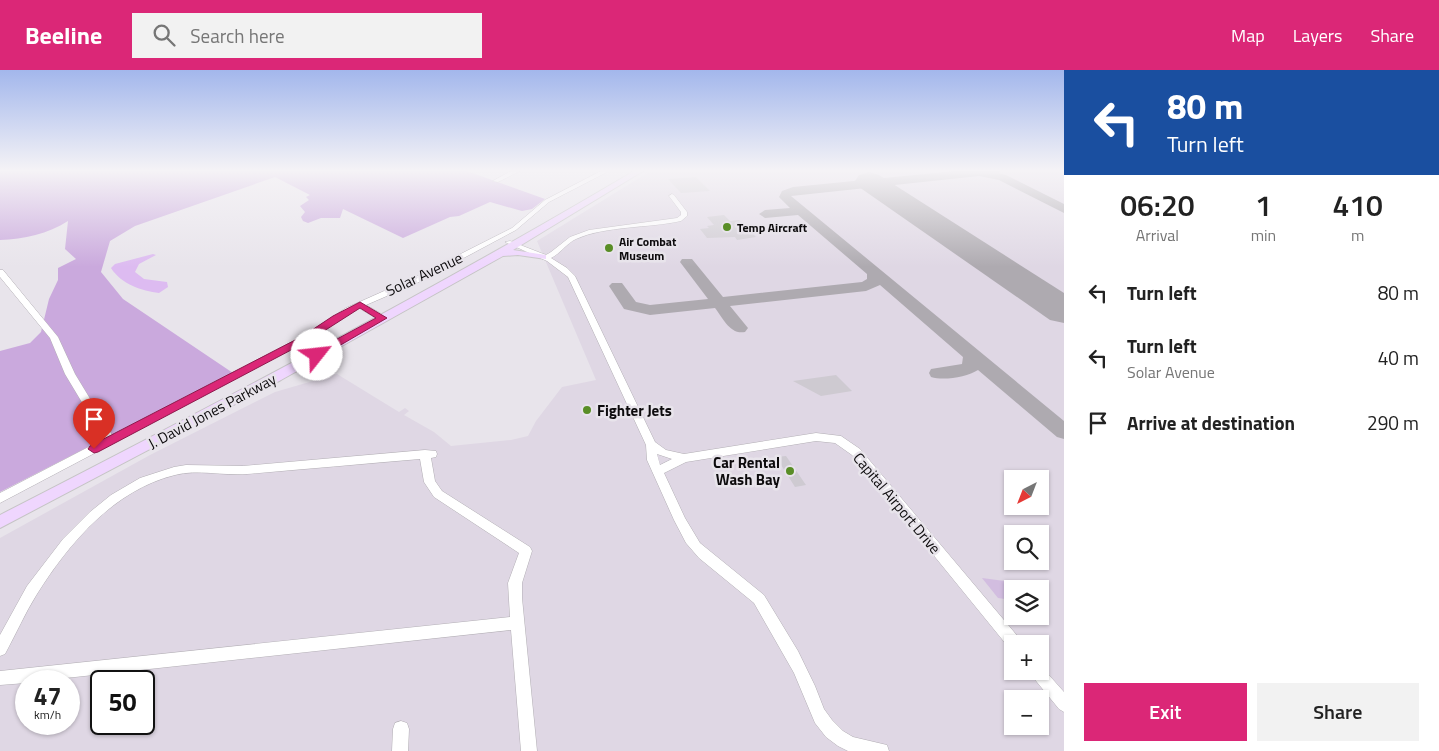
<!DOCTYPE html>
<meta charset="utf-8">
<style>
body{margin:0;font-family:"Titillium Web",sans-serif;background:#f2f2f2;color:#222;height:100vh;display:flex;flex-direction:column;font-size:19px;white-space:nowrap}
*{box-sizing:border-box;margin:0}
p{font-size:16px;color:#767676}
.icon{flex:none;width:28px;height:28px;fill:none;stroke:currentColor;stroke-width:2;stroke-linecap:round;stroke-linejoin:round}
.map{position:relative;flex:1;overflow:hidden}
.drawer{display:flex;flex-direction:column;background:#fff;width:375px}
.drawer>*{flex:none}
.guide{background:#1a4fa0;color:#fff;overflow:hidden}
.needle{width:32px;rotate:222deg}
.buttons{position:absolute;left:1004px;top:400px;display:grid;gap:10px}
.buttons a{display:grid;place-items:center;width:45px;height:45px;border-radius:0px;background:#fff;box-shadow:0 1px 4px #0004;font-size:25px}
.speed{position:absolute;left:15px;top:600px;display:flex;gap:10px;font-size:25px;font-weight:700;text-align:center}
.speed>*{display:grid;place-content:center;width:65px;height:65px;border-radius:50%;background:#fff;box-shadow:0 1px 4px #0004;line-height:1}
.speed small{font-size:12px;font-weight:400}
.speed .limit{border:2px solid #111;border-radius:8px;background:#fff;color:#111}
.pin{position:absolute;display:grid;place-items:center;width:42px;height:42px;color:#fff;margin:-51px -21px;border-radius:50% 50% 50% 0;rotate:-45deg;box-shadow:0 0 5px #0007}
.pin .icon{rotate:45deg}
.me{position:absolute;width:55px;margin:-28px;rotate:61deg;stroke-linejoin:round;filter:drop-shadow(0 0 4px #0008)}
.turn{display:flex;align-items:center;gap:18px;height:105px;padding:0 20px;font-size:22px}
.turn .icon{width:65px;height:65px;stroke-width:2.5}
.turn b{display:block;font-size:35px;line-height:42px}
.eta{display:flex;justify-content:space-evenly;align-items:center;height:85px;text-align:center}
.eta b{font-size:30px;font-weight:600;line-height:35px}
.button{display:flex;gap:10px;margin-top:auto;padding:10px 20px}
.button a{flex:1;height:58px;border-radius:0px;background:#db2777;color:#fff;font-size:20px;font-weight:600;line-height:58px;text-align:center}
.button a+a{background:#f2f2f2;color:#222}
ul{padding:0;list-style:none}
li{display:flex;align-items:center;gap:15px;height:65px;padding:0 20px}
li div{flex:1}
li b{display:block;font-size:19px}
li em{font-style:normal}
header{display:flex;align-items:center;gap:30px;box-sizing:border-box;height:70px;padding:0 25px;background:#db2777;color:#fff}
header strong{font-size:24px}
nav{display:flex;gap:28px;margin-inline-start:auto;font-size:18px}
.search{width:350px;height:45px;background:#f2f2f2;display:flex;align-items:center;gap:12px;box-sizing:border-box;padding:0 18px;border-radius:0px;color:#767676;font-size:19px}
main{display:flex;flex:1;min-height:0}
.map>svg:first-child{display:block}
.built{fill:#dfd7e4;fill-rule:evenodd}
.green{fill:#d2bde0}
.forest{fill:#caa9dd}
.water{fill:#ddbbf1}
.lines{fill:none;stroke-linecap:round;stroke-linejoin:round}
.taxiway{fill:#aeaab0;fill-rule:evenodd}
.runway{fill:#aeaab0;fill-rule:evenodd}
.building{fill:#cecad1}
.minor-casing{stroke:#b2aeb4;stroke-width:1}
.major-casing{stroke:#c5c4c5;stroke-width:2}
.minor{fill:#fff;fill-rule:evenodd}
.major{fill:#efd6fe;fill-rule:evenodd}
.route{fill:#db2777;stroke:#8e194d}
.poi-dot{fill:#598d26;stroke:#e8e4eb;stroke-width:2}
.labels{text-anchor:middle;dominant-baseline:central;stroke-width:5;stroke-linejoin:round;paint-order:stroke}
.far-poi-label{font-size:12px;font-weight:bold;fill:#0d0b0d;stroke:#e8e4eb;text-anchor:start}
.street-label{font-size:15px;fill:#0d0b0d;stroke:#e8e4eb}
.poi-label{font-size:15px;font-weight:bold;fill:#0d0b0d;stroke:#e8e4eb;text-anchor:start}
</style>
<header>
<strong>Beeline</strong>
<div class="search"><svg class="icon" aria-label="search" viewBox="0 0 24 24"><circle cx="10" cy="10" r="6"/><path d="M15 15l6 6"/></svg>Search here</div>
<nav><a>Map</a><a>Layers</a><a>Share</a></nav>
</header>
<main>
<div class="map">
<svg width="1064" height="681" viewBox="0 0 1064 681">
<rect width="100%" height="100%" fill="#e8e4eb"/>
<path class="built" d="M656,101H1064V681H0V468L150,385L275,322L337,304L399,342L405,338L409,341L404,345L434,362L451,376L511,370L528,366L536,351L562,317L596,310L537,171L649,102ZM1012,409H1040V436H1012ZM1012,464H1040V491H1012ZM1012,519H1040V546H1012ZM1012,574H1040V601H1012ZM26,611H69V654H26ZM101,611H144V654H101ZM1012,629H1040V656H1012Z"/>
<path class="green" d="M982,508L1012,512L1018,519H1012V530L998,528Z"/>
<path class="forest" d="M0,101H467L545,129L532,139L522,141L490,132L459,146L450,147L403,168L343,139L340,148H321L308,153L303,151L301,147L305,142L300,136L309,130L306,127L310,125L275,107L135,156L110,171L101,202L123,229L233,303L0,422V281L30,273L41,262L49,229L58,210V198L76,189L65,179L68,151C48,164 24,169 0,170Z"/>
<path class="water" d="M153,184L156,185L139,194L135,202L144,209L167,212L168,217L159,223C142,221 121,214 111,198L115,194Z"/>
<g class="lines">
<path class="taxiway" d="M955,101H1000L999,103L1006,105L1064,134V143L999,110L979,106L791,126L1064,351V369L1057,367L978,300C967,307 944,311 931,307L929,303L931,299L962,294L963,287L880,215L866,221L730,236L748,258L745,262C730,265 723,248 715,238L650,245L624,239L609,216L612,213H622L636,232L650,235L708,229L680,192L682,189H692L723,227L862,212L867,209V204L798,145L765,148L759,144L765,140L790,138L779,127L782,121L793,117Z"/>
<path class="runway" d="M869,102L879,105L1064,223V253L1050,250L859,117L855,111L859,105Z"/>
</g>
<path class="building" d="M696,107L710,121L681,123L668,109Z
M724,145L730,151L739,150L756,167L737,170L735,167L707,168L700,159L709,158L707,156L714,155L707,147Z
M836,305L852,321L821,326L793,311Z
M786,386L806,415L795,417L776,387Z"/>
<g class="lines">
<g class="minor-casing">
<path id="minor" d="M511,101H520L498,112L493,111Z
M601,101H609L549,132L516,160L417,213L366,235L385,246V250H379L359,238L309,270L0,433V423L104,369L65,304L50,268L0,207V200H3L58,267L75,304L112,365L303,266L346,238L411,209L512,158L545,130Z
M672,124L674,125L687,142V146L681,151C650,158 604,156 576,169C567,173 561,183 551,188L567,198L575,206L655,372L666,380L684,384L816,363L841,366L860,379L1020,569L1022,574H1012V580L1010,579L852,385L835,373L816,371L686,392L664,403L685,448L700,473L764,525L798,581L815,616L824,639L832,650L843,661L853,667L887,675L889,681H848L838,676L826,667L815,653L794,603L754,533L699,488L686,473L674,450L647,390L646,375L568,207L547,191L505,172L510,171L546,185L551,182L570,167L589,160L677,148L681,145V142L669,126ZM657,384L672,389L660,395Z
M425,380L436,381L437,384L436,387L431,388L435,411L442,421L530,477L532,481L522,513V528L537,681H521L511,560L38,611H26V613L0,615V601L510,547L508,513L519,483L434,427L424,412L420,389C362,394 305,399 247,404C223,406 198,399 175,405C114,420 69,473 37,524C25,543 16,564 5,584L0,586V565L27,516L63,469L90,442L111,425L140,408L174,397L186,395L243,396Z
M1040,595L1064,622V642L1059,639L1032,606L1030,601H1040Z
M401,651L407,653L409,659L408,681H392L393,659L395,653Z"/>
</g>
<g class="major-casing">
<path id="major" d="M634,101H643L513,180L546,185V189L518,185L503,186L281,310L0,458V445C214,335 427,224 634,101Z"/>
</g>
<use href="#minor" class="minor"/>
<use href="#major" class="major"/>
</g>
<linearGradient id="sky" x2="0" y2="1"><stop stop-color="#a3b7ec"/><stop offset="0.51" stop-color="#f5f3f6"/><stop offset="1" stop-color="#f5f3f6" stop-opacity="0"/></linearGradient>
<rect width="1064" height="197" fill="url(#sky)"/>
<path class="route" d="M360,232L387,248L320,287H313V282L376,248L360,238L310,270L98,382L94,383L88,379L90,376L303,266L333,246Z"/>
<g class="poi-dot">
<circle cx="727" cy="157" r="5"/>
<circle cx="609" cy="178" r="5"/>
<circle cx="587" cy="340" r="5"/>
<circle cx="790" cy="401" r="5"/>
</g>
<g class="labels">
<g class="far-poi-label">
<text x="737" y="157">Temp Aircraft</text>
<text x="619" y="171">Air Combat<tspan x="619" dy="14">Museum</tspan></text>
</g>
<g class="street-label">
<text transform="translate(424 204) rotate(-25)">Solar Avenue</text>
<text transform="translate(212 341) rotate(-28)">J. David Jones Parkway</text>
<text transform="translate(897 433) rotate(50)">Capital Airport Drive</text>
</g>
<g class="poi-label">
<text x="597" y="340">Fighter Jets</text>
<text x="780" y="392" text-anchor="end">Car Rental<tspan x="780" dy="17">Wash Bay</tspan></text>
</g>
</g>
</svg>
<div class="buttons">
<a><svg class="needle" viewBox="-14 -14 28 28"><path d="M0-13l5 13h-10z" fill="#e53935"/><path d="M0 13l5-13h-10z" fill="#767676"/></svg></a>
<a><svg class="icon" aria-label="search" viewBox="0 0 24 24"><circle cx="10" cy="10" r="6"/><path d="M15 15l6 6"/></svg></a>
<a><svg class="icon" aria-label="layers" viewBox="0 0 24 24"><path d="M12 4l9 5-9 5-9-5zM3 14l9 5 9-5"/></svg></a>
<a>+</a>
<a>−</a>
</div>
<div class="speed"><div>47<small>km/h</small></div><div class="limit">50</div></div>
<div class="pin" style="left:94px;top:379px;background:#d93025"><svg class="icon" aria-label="arrive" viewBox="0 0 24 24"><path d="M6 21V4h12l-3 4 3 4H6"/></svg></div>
<svg class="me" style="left:317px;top:285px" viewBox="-20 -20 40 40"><circle r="19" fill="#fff"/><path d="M0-13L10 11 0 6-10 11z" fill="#db2777"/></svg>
</div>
<section class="drawer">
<div class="guide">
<div class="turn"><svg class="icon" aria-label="left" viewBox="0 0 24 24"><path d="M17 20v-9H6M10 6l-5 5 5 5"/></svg><div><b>80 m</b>Turn left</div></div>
</div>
<div class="eta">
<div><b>06:20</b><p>Arrival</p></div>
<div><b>1</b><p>min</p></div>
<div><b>410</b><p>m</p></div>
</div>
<ul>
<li><svg class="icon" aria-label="left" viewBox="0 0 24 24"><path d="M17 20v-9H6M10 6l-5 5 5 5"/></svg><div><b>Turn left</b></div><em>80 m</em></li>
<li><svg class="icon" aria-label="left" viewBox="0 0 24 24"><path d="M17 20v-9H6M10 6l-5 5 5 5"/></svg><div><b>Turn left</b><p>Solar Avenue</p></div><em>40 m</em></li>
<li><svg class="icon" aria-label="arrive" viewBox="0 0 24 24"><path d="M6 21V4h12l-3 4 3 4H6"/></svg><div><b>Arrive at destination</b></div><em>290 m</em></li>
</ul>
<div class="button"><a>Exit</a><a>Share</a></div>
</section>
</main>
